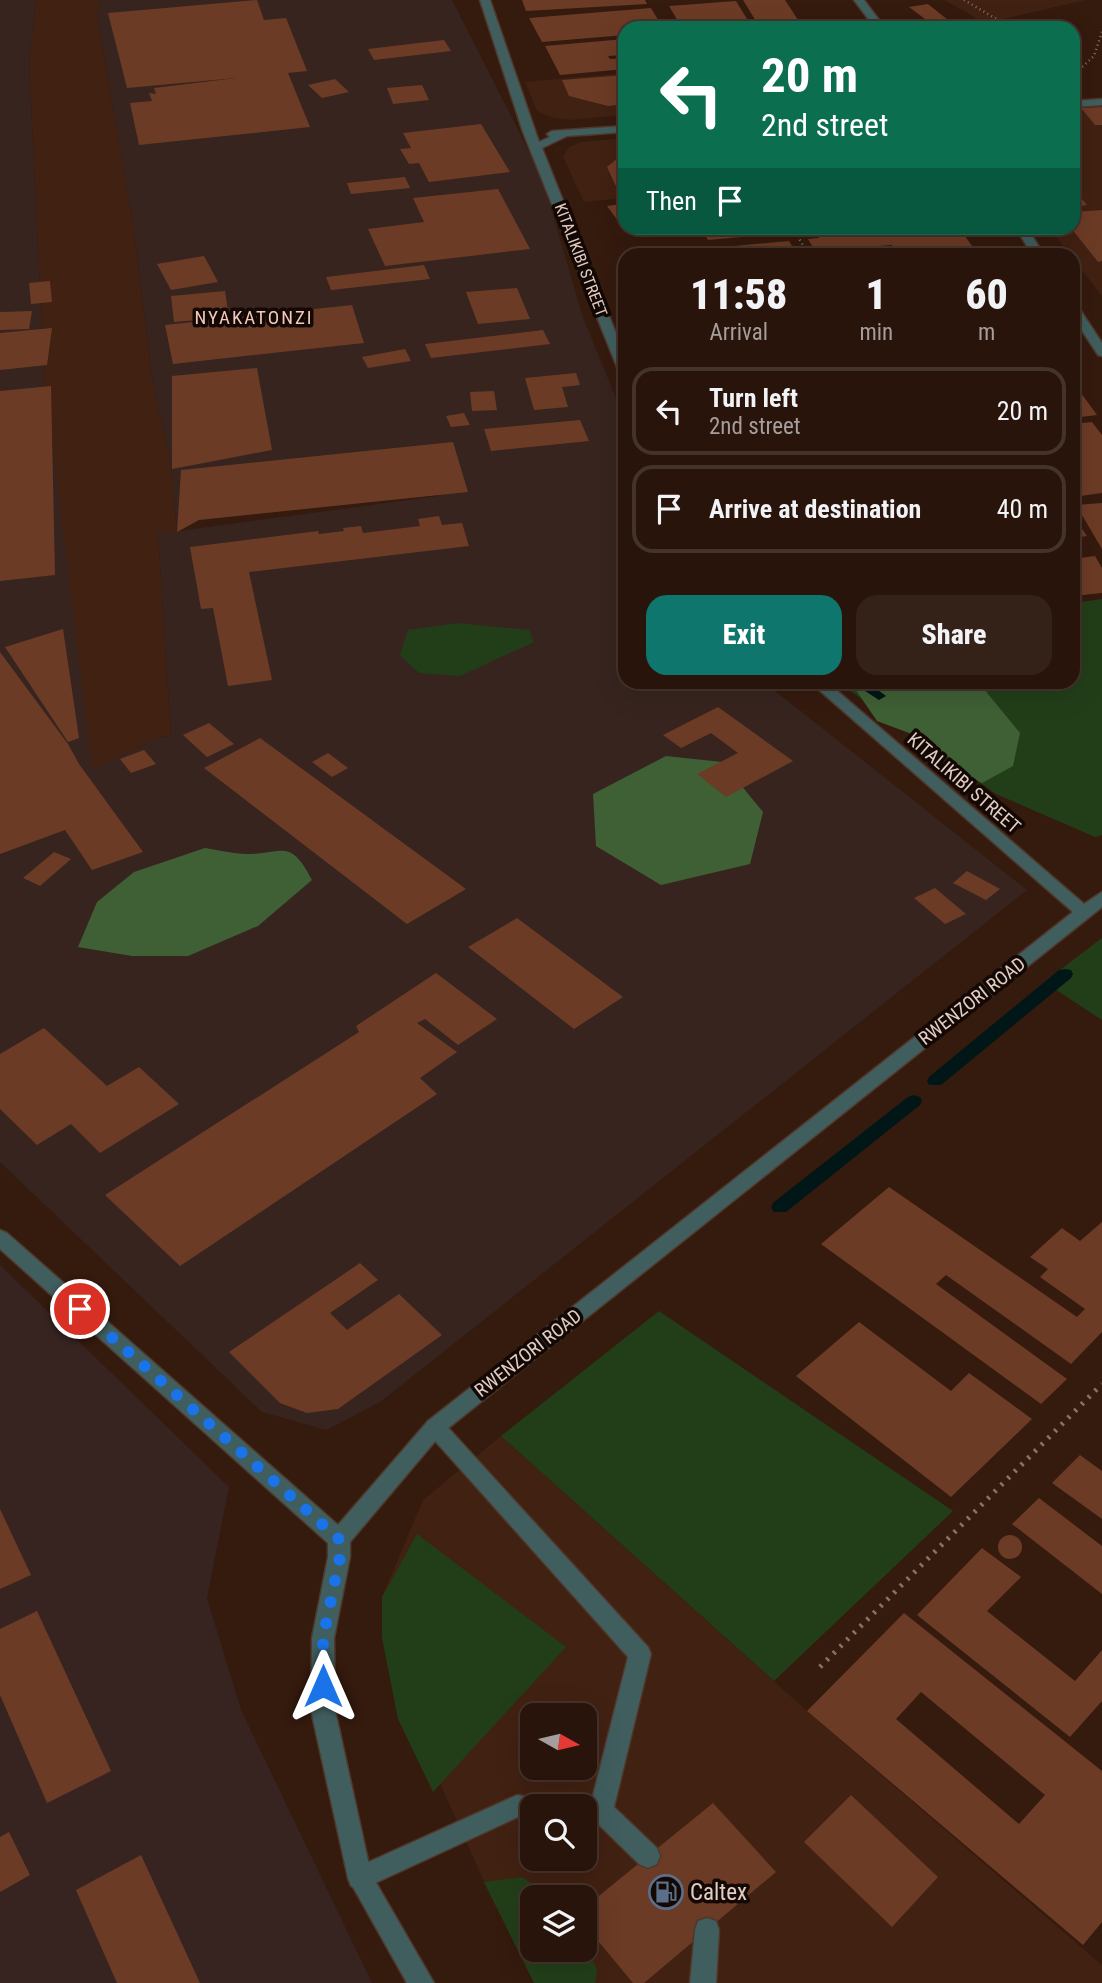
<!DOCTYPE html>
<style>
body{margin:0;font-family:"Roboto Condensed",sans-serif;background:#342118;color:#f1f3f6;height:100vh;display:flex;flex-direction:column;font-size:26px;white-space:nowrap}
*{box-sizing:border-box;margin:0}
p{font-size:23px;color:#a59e9c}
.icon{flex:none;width:38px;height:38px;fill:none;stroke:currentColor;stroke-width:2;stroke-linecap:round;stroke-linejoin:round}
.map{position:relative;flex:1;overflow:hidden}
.drawer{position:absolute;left:618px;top:248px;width:462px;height:441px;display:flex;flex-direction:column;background:#28140a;border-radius:21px;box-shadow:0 7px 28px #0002,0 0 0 2px #44332b}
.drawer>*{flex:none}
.hud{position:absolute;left:618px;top:21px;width:462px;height:214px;border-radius:21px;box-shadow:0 7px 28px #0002,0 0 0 2px #44332b;background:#0b6e4f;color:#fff;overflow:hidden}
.needle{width:46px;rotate:98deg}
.buttons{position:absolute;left:520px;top:1703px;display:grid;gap:14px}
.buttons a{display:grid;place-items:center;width:77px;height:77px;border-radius:14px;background:#28140a;box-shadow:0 7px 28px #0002,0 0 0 2px #44332b;font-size:35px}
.pin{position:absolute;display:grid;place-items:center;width:60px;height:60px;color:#fff;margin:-30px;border:4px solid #fff;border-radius:50%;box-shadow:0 2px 7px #0007}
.me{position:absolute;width:77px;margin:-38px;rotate:0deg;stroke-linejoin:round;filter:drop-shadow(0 0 5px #0008)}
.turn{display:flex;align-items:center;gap:24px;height:147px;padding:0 28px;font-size:32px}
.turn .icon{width:91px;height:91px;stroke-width:2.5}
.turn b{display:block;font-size:49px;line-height:60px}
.then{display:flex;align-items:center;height:66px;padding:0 28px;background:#0003;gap:14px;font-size:26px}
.eta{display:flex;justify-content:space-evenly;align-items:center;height:119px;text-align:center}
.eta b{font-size:42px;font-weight:800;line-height:49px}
.action{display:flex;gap:14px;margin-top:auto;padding:14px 28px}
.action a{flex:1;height:80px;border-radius:21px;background:#0f766e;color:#fff;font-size:28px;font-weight:800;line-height:80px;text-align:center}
.action a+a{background:#342118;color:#f1f3f6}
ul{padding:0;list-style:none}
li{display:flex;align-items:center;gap:21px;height:88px;margin:0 14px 10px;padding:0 14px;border:4px solid #44332b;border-radius:21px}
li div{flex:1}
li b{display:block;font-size:26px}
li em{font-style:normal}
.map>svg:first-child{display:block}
.built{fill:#412112;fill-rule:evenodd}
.industrial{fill:#37241f;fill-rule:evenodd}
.education{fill:#372421}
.green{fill:#223e19}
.forest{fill:#3f6035}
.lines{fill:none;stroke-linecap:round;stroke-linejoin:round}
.stream{fill:#001617;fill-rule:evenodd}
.building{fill:#6c3b25;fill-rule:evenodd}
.lane-casing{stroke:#50372b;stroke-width:3}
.street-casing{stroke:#50372b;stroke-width:3}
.path-far1{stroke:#887167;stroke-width:2.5;stroke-dasharray:1 3.5;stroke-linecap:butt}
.path{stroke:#887167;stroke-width:5;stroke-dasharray:2.5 7;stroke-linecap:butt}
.lane{fill:#415e5e;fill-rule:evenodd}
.street{fill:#415e5e;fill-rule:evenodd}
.route{stroke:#1a73e8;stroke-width:12;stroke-dasharray:0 21.6}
.labels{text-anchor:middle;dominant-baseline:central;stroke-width:7;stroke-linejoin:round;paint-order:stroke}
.far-street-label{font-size:16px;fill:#e0cdc5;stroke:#140804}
.far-quarter-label{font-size:19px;letter-spacing:2px;fill:#f0cabb;stroke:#140804}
.street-label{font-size:19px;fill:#e0cdc5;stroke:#140804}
.near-poi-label{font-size:23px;fill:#e0cdc5;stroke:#140804;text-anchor:start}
</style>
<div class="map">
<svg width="1102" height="1983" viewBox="0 0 1102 1983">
<rect width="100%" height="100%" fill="#351a0e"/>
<path class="built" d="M36,0H100L97,14L134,230L152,378L172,469L177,532L158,533L171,736L161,737L91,770L44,374L29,61Z
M944,0H1086L985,23Z
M625,73V115L570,120L553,118L537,111L525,82Z
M1102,104V296L1049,228H1073V107Z
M625,138V198L584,202L563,157L569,147L581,142Z
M501,1436L807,1711L1102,1965V1983H537L492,1899L388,1668L382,1597L423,1500ZM532,1715H584V1768H532ZM532,1806H584V1858H532ZM532,1897H584V1950H532Z"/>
<path class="industrial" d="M0,0H36L29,61L44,374L92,769L161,737L171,736L158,532H177L172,469L152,378L134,230L97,14L100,0H452L542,177L582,315L625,420V682L765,683L1027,890L380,1402L326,1430L262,1412L0,1162ZM438,495V496L179,531L199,520Z"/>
<path class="education" d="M0,1265L229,1487L207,1598L241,1710L372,1983H0Z"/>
<path class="green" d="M1102,599V835L1095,837L996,794L839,683L1073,682V603Z
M457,623L529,630L534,642L460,676L419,673L400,655L408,630Z
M1102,938V1020L1044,982Z
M659,1311L953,1511L774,1681L501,1436Z
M417,1534L566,1647L433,1792L398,1719L382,1638V1597Z
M522,1877L554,1897H532V1950H584L585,1942L597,1970L595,1983H534L484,1882Z"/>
<path class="forest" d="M851,683H979L1020,733L1013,766L982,783L945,764L925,739L877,721Z
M666,756L722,762L763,812L750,864L661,885L596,846L593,794Z
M205,848C218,850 231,853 244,854C283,855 289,836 312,880L258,926L188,956H132L78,947L97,902L134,872Z"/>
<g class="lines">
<path class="stream" d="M851,682H867L886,696L879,700Z
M1065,969L1071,970L1073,974L1071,978L941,1085H929L927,1081L929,1077L1059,970Z
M914,1095L920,1097L922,1101L920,1105L786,1212H774L771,1207L774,1202L908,1097Z"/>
</g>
<path class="building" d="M257,0L264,20L286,18L307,71L288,73L310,127L139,145L130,103L152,101L149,93L156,94L154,88L236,78L127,88L108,13Z
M522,0H645L647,4L526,11Z
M743,0H785L800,23L759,26Z
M736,1L752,27L682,28L669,6Z
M928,4L948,20L929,22L909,7Z
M651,8L663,28H625V35L542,42L529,18Z
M625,39V55L608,56L610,59L625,58V69L560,75L545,46Z
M444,40L451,51L374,60L368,49Z
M625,75V104L608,106L569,96L562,80Z
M335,79L349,92L322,98L308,85Z
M422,85L429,100L393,104L387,88Z
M1102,107V125H1095L1081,108Z
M481,124L510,172L429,182L419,163L409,164L400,149L411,148L403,133Z
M625,152V195H620L607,167Z
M405,177L410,188L351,194L347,183Z
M498,189L530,249L385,266L368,229L424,222L413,198Z
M1073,189L1087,205L1073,207Z
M622,204L625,207V220L618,221L607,206Z
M1102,210V261L1098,262L1071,228L1073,212Z
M701,228H782L786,233L708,240Z
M799,228H847L841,230L845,236L959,228L978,254L854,256L895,250L892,245L827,250L830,256H818L808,239L819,238L816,232L803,233Z
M789,241L798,256H646V254Z
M204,256L218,282L171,290L157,264Z
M424,265L430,279L331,290L326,277Z
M50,281L52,302L31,304L29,283Z
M517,288L530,319L478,324L466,292Z
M225,291L229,317L174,322L171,296Z
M352,305L364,343L173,364L165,325Z
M32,311L29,329L0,330V312Z
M52,328L47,365L0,370V333Z
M543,330L550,344L431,358L425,344Z
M405,349L411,361L368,368L362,357Z
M257,368L272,450L172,469V376Z
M576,373L580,385L562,387L568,407L534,410L525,378Z
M1073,382L1097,415L1073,418Z
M51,386L55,575L0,581V391Z
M494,391L497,410L472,411L470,392Z
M464,413L470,425L451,427L446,416Z
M580,420L589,441L491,451L484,429Z
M1092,422L1102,435V493L1073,497V424Z
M453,442L468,492L199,520L177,532L181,470Z
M1102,503V549L1076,505Z
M439,516L442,525L462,523L469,546L249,572L272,680L228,686L213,608L201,609L190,547L318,531L319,534L344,531L343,528L361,526L363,533L420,526L418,519Z
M1073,516L1087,536L1073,538Z
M1095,556L1102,568V593L1073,596V559Z
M63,629L79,738L68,742L5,647Z
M0,652L68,744L79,764L143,852L92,870L65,830L0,854Z
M718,707L793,761L726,797L697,774L738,753L711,733L681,748L663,735Z
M209,723L234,744L207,757L183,735Z
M260,738L466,889L407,924L204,768Z
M144,750L156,764L131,773L120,759Z
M328,753L348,768L332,777L312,762Z
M54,852L71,859L40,886L23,878Z
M967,871L1000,889L986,900L953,883Z
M935,888L966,914L945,924L914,898Z
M517,918L623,997L574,1029L468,947Z
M436,973L497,1019L458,1045L425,1019L417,1023L457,1052L420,1078L437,1094L180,1266L105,1195L359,1032L356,1026Z
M44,1028L107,1086L139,1067L179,1104L100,1153L71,1124L37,1145L0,1109V1054Z
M889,1187L1077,1317L1085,1309L1040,1277L1048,1269L1030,1257L1062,1228L1080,1241L1102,1222V1332L1071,1364L946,1275L936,1284L1067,1379L1041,1404L821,1244Z
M360,1263L378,1280L330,1313L347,1330L399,1294L442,1335L338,1409L307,1413L280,1403L229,1352Z
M859,1322L951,1391L969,1373L1032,1419L951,1497L796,1376Z
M1080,1455L1102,1471V1519L1052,1483Z
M1039,1498L1102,1546V1594L1012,1524Z
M0,1509L31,1575L0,1589Z
M998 1547a12 12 0 1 1 24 0a12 12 0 1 1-24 0Z
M982,1548L1021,1577L987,1611L1075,1681L1102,1650V1701L1070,1737L917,1615Z
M37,1611L111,1771L47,1803L0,1695V1629Z
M904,1613L1102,1771V1922L1083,1945L807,1711ZM921,1692L1045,1795L1019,1824L896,1719Z
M851,1795L938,1877L892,1927L804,1842Z
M713,1803L776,1872L644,1983H633L584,1924V1908Z
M9,1832L30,1875L0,1892V1837Z
M141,1855L200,1983H117L76,1890Z"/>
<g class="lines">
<g class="lane-casing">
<path id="lane" d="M435,1418L442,1421L648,1647L651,1654L614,1807L657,1848L660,1856L657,1864L648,1868L639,1864L596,1822L584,1821V1806H574L576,1802L592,1799L628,1657L428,1433L425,1427L428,1421Z
M517,1795L540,1799L544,1806H532V1818L518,1817L360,1890L351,1886L348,1878L351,1870Z
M707,1918L716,1921L719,1930L716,1983H690L695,1930L698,1921Z"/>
</g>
<g class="street-casing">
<path id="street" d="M480,0H490L539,142L550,137L547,134L552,131L625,126V132L567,136L542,148L625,356V376L619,372L523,132Z
M854,0H864L885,28H875Z
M1102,99V105L1073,107V101Z
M1016,228H1027L1045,256H1033Z
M1073,304L1077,305L1102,343V356L1098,355L1073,317Z
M810,682H827L1084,904L1102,892V907L442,1433L350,1542V1557L334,1638L335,1710L371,1874L434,1983H407L348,1878L311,1710L312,1638L328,1557V1543L0,1249V1230L7,1233L338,1525L428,1421L1073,912Z"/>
</g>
<path class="path-far1" d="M964,0L1012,28
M1079,70L1094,56L1102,32
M793,228L809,256"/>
<path class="path" d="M820,1667L1102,1384"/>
<use href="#lane" class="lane"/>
<use href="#street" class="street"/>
</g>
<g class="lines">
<path class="route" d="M80,1309L339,1539L340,1557L323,1638V1686"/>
</g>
<defs>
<g id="fuel-ring" transform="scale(1.75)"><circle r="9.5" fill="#140804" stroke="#5c6f8a" stroke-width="1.5"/><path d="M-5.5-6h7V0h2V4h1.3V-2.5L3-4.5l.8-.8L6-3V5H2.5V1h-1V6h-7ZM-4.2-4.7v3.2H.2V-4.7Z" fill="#5c6f8a"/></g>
</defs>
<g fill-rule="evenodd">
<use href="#fuel-ring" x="666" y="1892"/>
</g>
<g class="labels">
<g class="far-street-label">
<text transform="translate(581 260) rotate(69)">KITALIKIBI STREET</text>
</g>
<g class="far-quarter-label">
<text x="254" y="317">NYAKATONZI</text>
</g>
<g class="street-label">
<text transform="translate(964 783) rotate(41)">KITALIKIBI STREET</text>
<text transform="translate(972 1001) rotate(-38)">RWENZORI ROAD</text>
<text transform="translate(528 1353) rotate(-38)">RWENZORI ROAD</text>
</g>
<g class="near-poi-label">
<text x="690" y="1892">Caltex</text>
</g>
</g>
</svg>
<div class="buttons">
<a><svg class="needle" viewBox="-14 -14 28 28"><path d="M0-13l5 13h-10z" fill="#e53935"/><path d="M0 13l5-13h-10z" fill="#a59e9c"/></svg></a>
<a><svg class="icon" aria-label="search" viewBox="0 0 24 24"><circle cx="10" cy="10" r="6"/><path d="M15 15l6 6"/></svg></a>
<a><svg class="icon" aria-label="layers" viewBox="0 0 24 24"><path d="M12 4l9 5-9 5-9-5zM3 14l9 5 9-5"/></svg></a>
</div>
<div class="pin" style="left:80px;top:1309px;background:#d93025"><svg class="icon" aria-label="arrive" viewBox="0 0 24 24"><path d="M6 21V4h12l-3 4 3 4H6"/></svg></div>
<svg class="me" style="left:323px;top:1686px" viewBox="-20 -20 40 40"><path d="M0-17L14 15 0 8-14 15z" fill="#1a73e8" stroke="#fff" stroke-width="4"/></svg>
<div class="hud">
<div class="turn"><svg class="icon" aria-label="left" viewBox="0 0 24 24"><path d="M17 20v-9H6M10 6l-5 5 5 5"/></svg><div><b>20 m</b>2nd street</div></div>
<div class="then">Then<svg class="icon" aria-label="arrive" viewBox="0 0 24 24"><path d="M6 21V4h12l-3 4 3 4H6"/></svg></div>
</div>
<section class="drawer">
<div class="eta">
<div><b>11:58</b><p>Arrival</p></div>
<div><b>1</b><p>min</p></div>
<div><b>60</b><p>m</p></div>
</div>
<ul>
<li><svg class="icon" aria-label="left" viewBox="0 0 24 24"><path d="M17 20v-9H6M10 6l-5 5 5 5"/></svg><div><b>Turn left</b><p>2nd street</p></div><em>20 m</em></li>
<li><svg class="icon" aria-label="arrive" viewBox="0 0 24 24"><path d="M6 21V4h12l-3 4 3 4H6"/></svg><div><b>Arrive at destination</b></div><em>40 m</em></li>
</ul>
<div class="action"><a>Exit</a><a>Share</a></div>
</section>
</div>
